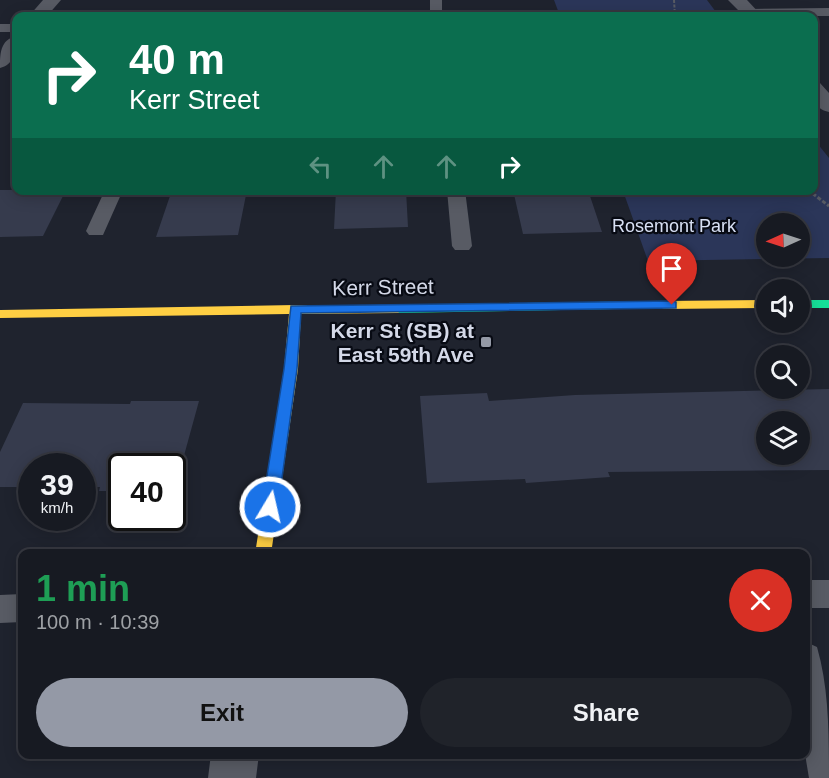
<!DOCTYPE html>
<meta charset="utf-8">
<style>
body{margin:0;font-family:Arial,sans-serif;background:#20232a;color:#f1f3f6;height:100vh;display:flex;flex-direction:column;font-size:22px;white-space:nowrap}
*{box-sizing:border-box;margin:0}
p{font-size:20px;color:#9ea1a5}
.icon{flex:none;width:33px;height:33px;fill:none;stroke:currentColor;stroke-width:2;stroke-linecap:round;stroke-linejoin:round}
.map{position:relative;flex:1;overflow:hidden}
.side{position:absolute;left:18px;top:549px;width:792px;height:210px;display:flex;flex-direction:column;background:#171a22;border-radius:12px;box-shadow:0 3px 15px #0003,0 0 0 2px #363840}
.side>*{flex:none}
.guide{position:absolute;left:12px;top:12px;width:806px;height:183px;border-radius:12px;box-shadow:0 3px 15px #0003,0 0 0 2px #363840;background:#0b6e4f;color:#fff;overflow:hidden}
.needle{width:39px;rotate:267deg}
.controls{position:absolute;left:756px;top:213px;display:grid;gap:12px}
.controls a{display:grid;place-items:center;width:54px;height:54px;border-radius:50%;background:#171a22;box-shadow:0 3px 15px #0003,0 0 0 2px #363840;font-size:30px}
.speed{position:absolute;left:18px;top:453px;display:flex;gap:12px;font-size:30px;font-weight:700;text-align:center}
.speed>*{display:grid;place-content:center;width:78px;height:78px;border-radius:50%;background:#171a22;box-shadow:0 3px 15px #0003,0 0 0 2px #363840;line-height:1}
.speed small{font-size:15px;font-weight:400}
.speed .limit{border:3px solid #111;border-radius:9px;background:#fff;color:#111}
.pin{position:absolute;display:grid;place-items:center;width:51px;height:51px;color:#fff;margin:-62px -26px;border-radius:50% 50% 50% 0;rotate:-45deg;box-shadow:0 0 6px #0007}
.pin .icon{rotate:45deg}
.me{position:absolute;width:66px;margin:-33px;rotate:9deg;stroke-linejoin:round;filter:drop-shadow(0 0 4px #0008)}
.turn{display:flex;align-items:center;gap:21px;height:126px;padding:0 18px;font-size:27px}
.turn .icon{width:78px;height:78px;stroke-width:2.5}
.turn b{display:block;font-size:42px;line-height:51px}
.lanes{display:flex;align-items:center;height:57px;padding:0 18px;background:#0003;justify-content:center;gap:30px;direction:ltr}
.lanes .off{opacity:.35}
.round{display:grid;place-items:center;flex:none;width:63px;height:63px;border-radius:32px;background:#20232a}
.headline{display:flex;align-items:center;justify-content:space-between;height:102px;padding:0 18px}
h1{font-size:36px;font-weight:700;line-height:45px;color:#1e9e55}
.button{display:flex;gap:12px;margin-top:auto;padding:12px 18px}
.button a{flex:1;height:69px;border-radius:36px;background:#9499a6;color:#111;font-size:24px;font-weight:700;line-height:69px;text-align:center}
.button a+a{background:#20232a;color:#f1f3f6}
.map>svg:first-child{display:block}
.green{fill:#2b3659;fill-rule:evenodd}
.building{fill:#363b4d;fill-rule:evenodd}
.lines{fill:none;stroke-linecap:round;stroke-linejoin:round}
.path-far1{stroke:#585b64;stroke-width:2;stroke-dasharray:3 1.5;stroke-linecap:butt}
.path{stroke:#585b64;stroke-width:3;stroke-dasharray:4 2;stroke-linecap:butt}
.lane{fill:#585b64;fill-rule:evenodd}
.street{fill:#585b64;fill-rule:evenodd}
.fast{fill:#16e098;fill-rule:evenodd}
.slow{fill:#ffcf43;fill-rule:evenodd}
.route{fill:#1a73e8;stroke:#114b97;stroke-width:1.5}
.poi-dot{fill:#9499a6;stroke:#070a13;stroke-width:2}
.labels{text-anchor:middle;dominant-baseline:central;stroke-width:4.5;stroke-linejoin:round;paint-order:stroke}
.far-park-label{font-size:18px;fill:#d8e0f4;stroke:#070a13}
.street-label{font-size:21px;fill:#d3d8e7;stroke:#070a13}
.poi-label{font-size:21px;font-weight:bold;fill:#d3d8e7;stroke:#070a13;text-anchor:end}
</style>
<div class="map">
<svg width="829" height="778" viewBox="0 0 829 778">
<rect width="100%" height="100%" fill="#1f232e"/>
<path class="green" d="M554,0H707L719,16H560Z
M813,138L829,158V258L648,261L623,191L813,190ZM766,224H800V256H766Z"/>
<path class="building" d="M0,190H66L43,236L0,237Z
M172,190H247L238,235L156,237Z
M336,190H406L408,227L334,229Z
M513,190H588L602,232L523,234Z
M829,389V470L608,472L610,477L526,483L525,479L427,483L420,396L487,393L489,401L575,395ZM766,422H800V454H766Z
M131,401H199L174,492L172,466H122V491H99L100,487H82V466H32V487H0V452L23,403L130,404Z"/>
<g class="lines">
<path class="path-far1" d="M674,0L675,16"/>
<path class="path" d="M808,190L829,206"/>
<path class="lane" d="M430,0H442V16H430Z
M829,8V16H749L744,13L750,9Z
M0,24H16V32H0Z
M105,190H123L103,235H89L86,231Z
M447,190H465L472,246L469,250H455L452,246Z
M806,580H829V608H806Z
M22,594V622L0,623V595Z
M806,642L817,647C829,688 829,735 829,778H809L805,754Z"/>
<path class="street" d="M43,0H61L47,16H29Z
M728,0H747L762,16H744Z
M16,36C17,50 15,64 0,68C0,54 0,40 16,36Z
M813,81L820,83L829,93V112C812,108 813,96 813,81Z
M211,754H259L256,778H208Z"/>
<path class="fast" d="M800,300H829V308H800Z
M663,301L669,305L667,308L398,313L392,309L398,305Z"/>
<path class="slow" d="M766,300V308L663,309L657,305L663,301Z
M295,305H398L404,309L398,313L301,314L298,369L271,554H255L284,369L289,314L0,318V310Z"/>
</g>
<path class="route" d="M672,301L676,302V308L301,313L297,369L278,507L275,512L270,514L264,512L262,507L284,369L291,306Z"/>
<rect class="poi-dot" x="480" y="336" width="12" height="12" rx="3"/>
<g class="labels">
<g class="far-park-label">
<text x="674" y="226">Rosemont Park</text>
</g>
<g class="street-label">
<text transform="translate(383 287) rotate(-1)">Kerr Street</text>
</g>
<g class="poi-label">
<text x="474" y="330">Kerr St (SB) at<tspan x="474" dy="24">East 59th Ave</tspan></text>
</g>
</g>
</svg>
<div class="controls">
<a><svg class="needle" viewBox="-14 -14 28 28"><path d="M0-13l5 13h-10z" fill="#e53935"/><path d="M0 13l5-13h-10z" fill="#9ea1a5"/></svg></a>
<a><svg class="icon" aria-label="sound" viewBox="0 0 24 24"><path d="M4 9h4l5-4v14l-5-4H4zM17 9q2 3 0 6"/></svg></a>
<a><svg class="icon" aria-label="search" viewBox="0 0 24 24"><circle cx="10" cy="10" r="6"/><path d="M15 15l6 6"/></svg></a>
<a><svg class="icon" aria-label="layers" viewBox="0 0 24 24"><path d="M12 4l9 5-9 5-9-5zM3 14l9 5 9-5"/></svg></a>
</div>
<div class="speed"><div>39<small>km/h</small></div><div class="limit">40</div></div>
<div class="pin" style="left:672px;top:305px;background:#d93025"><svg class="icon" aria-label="arrive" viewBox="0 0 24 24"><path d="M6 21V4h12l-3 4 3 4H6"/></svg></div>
<svg class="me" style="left:270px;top:507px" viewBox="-20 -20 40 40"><circle r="17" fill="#1a73e8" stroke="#fff" stroke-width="3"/><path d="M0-11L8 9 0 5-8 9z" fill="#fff"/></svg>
<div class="guide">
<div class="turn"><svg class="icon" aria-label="right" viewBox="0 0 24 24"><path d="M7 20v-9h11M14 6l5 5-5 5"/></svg><div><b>40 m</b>Kerr Street</div></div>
<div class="lanes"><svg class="icon off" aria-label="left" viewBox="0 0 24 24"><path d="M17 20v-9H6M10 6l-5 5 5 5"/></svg><svg class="icon off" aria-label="ahead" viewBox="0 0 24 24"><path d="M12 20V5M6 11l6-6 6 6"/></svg><svg class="icon off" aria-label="ahead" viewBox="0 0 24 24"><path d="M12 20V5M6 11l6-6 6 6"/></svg><svg class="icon" aria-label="right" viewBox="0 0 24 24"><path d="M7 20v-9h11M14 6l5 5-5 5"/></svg></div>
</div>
<section class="side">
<div class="headline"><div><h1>1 min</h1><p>100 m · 10:39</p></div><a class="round" style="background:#d93025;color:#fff"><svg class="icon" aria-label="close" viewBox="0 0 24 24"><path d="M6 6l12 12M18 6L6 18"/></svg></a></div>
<div class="button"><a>Exit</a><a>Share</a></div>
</section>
</div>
